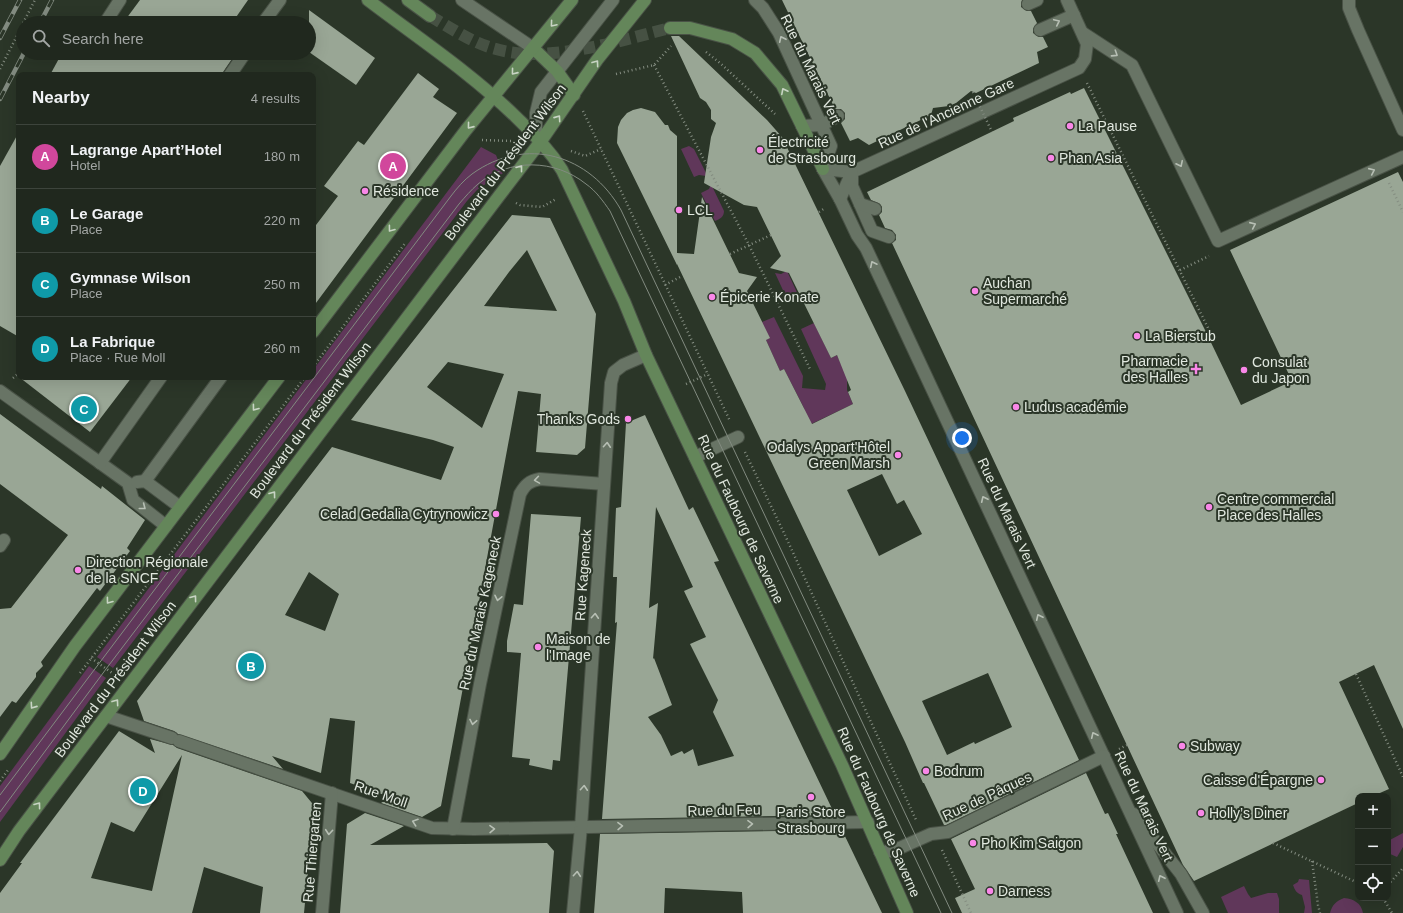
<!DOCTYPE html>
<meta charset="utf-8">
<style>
:root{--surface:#20281e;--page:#283027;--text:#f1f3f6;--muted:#a2a6a4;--line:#3d443c;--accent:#d93025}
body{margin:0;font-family:Arial,sans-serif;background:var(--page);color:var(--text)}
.controls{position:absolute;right:12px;bottom:12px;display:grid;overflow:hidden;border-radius:8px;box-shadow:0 4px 16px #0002}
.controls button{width:36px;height:36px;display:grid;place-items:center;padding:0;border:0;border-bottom:1px solid var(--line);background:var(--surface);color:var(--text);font:20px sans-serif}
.you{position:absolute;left:962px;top:438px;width:14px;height:14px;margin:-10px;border:3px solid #fff;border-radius:50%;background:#1a73e8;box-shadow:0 0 0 6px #1a73e833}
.badge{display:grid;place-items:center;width:26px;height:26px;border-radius:50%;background:var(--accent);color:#fff;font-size:13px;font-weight:700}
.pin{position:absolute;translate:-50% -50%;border:2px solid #fff;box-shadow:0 1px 4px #0006}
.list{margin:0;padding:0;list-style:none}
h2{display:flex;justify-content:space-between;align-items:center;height:52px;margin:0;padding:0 16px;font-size:17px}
h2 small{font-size:13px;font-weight:400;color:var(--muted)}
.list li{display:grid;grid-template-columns:26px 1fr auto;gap:12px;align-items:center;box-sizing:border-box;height:64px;padding:0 16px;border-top:1px solid var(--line)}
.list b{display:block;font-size:15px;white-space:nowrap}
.list p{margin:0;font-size:13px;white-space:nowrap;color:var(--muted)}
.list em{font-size:13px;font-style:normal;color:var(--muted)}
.icon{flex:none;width:22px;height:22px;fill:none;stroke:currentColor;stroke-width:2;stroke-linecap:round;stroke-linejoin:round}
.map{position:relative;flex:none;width:1403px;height:913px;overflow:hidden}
.search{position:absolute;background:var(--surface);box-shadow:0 4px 16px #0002;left:16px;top:16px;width:300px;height:44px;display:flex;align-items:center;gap:10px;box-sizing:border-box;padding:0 14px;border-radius:22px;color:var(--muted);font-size:15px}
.panel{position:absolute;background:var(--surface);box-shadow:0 4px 16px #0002;left:16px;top:72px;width:300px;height:308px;border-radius:8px}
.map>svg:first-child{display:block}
</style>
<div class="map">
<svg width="1403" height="913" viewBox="0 0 1403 913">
<rect width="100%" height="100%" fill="#2b3628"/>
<g fill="#60375a">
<polygon points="689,146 694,149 707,175 706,176 699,175 694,177 681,149"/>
<polygon points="481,147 496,155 503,173 492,183 490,181 477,190 467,201 113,668 97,657 308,377 313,377 313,370"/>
<path d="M711 184 724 211C724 217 720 219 715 221L701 193 709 189Z"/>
<polygon points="787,271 800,299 794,303 788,301 775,273 781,274"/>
<polygon points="774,317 803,376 802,388 825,390 826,384 801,329 814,323 831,358 837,355 847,377 847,390 853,404 807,426 804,408 784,369 780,371 766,340 762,322"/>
<polygon points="89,666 106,678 0,822 0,786"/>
<polygon points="1403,833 1403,847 1397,857 1388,853 1388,841"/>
<path d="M1299 879 1309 880 1312 913H1304L1305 907 1302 895C1296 893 1295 890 1293 885L1298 882Z"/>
<polygon points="1244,886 1248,894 1251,898 1268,893 1277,893 1279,899 1279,913 1228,913 1221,897"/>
<path d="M1344 898C1354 899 1361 903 1363 913H1330C1332 905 1336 901 1344 898Z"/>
</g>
<g fill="#99a695" fill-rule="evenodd">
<polygon points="140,0 248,0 232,23 123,23"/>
<polygon points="782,0 1022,0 1021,4 1021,7 1027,11 1031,11 1037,23 1033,29 1033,33 1039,37 1043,37 1048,47 1037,52 1039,63 976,93 971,91 956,103 949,106 933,108 931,115 869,145 858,138 850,141 841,123 845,119 845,113 841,109 835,109"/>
<polygon points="309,10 375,58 356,85 309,52"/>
<path d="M671 36H679L767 120 782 137 905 391 1079 760 946 825H944L924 783H923L905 742 677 264V265L617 143 618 127 621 120 627 113 633 110 641 108 655 112 665 125H668L670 130 677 136V253L694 254 702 197 739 273 757 277 747 291 770 338 766 340 780 371 784 369 812 424 853 404 848 392 851 390 837 355 831 358 789 273 770 268 781 256 757 207 744 205 704 183 711 137 716 123 711 119V110L706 102 700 98ZM882 474 897 504 904 500 922 534 879 556 847 490ZM988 673 1012 727 975 744 974 742 947 755 922 701Z"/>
<polygon points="62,53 236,53 221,75 50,75"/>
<polygon points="418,73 439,89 433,97 457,113 313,307 313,229 338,196 324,186 358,141 364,145"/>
<polygon points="1084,88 1204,328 1241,405 1292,381 1230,250 1398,172 1403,182 1403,729 1374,665 1339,682 1389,789 1373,796 1358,796 1358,803 1194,881 1183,865 892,243 896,240 896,235 892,230 885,228 879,215 882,212 882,207 880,204 871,200 867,192 1014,121 1013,118 1070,92 1071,94"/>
<polygon points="19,132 19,337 0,326 0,166"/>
<path d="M512 215 550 218 596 314 585 448 577 455 536 452 541 394 518 391 441 806 422 817 381 803 390 797 350 783 355 721 330 718 321 773 272 756 283 769 178 734 174 731 144 721 137 701 332 447 441 480 454 447 433 440 351 420ZM527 250 557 311 484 306 509 272ZM448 362 504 374 482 428 427 387ZM309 572 339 594 325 631 285 615Z"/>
<polygon points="19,377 132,377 90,432"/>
<polygon points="0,414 101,489 102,486 145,520 127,548 130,551 100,591 97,588 41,662 43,666 36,673 36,677 16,703 12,701 0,717 0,609 11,608 68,535 0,484"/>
<path d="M645 415 689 510 693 507 719 561 714 562 835 815 602 819 617 622 615 623 617 577H613L616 508 621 507 626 423ZM656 507 693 587 684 591 706 637 690 644 718 700 713 712 734 756 698 766 693 749 684 754 682 751 671 756 661 735 648 717 672 705 654 658 653 659 658 603 649 608Z"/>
<polygon points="531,514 581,517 560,761 553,760 552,770 529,765 530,759 512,757 521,653 507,652 507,641 514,604 523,605"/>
<path d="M119 731 155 753 150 739 173 745 177 748 302 791 316 808 310 850 304 913H260L263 887 204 867 192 913H0V893L22 863H20ZM182 755 152 891 91 878 111 822 134 832Z"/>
<polygon points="1086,773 1105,814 1108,813 1118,834 1116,834 1153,913 962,913 955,898 975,889 951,839"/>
<polygon points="365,813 404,826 370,845 547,843 554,851 549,913 340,913 347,824"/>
<polygon points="842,830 882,913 743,913 742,892 665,888 664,913 594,913 600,834"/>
</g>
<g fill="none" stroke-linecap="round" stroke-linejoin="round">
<path stroke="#465143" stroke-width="12" stroke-dasharray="12 6" stroke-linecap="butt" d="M430 16C451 28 472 43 496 49 548 64 618 41 670 28"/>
<defs>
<g id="lane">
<polyline points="755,0 763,8 779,33 831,146 823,169"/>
<polyline points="1028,4 1037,0"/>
<polyline points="105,23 120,0"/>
<polyline points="263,23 280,0"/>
<polyline points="1040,30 1074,15"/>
<polyline points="1083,33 1132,65 1218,241 1403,157"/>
<polyline points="230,75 245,53"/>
<polyline points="802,126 822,125 838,116"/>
<polyline points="541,141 536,132 536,113 541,92 613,0"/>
<polyline points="852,172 852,186 872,231 889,237"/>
<polyline points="860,204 875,209"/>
<polyline points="0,391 128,483 133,500 166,526"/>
<polyline points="695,457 738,437"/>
<polyline points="100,463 161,377"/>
<polyline points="145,481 221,377"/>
<polyline points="137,482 145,481 180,507"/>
<polyline points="0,546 4,540"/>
<polyline points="1134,814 1181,874 1203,913"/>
</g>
<g id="street">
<polyline points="462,0 533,48"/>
<polyline points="1349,0 1349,8 1358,30 1403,130"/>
<polyline points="823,169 840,199 857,235 866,248 890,299 1177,913"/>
<polyline points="823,169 852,172 1079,68 1085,59 1087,44 1067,0"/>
<polyline points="840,199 852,172"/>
<polyline points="106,716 172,738"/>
<polyline points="179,741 432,828 474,829 868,822"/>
<path d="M453 829 480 684 520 494C525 485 529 481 540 479L604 484"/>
<polyline points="880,852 893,851 931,834 948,832 1104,756"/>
<polyline points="322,913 332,793"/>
<polyline points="573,913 581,827 611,383 614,372 623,365 646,355"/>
</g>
<g id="secondary">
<path d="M368 0C418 38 471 73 516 117 533 134 549 149 562 170L624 301 646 355 842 765 907 913"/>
<polyline points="408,0 430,16"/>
<polyline points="670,28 690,28 732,39 755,53 782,85 823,169"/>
<polyline points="533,48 557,71 574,95"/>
<polyline points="313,332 466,130 572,0"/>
<polyline points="0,754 75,646 279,377"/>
<polyline points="0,860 19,831 499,196 541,141 597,60 645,0"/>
</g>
</defs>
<use href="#lane" stroke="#495246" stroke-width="14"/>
<use href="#street" stroke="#495246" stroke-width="14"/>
<use href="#secondary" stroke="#495246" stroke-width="14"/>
<g stroke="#848d81" stroke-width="2.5" stroke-dasharray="1 3" stroke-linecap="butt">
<polyline points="23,23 35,0"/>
<polyline points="706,52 720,63 775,114"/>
<polyline points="654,65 749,245 810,369"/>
<polyline points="0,69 23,24"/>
<polyline points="616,74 654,65 671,46"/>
<polyline points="1087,83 1212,336 1209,338"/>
<polyline points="583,111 730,421"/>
<polyline points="482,140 513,141"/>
<polyline points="571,151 585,156 601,149"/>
<polyline points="1389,183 1403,212"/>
<polyline points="516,203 520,205 542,207 556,199"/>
<polyline points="819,212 825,208"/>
<polyline points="730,254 771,235"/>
<polyline points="1180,270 1209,256"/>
<polyline points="665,285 682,276"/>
<polyline points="313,367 406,242"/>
<polyline points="13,378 19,373"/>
<polyline points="686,384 708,374"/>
<polyline points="745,452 784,533 917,822"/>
<polyline points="91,658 115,675"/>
<polyline points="80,673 305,377"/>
<polyline points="1356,674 1403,777"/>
<polyline points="1119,749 1127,745"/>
<polyline points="0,781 8,770"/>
<polyline points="1273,843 1358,883"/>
<polyline points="942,850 971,913"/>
<polyline points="1312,861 1318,905 1320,913"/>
<polyline points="1388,885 1403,868"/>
<polyline points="1383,898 1392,913"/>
</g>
<use href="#lane" stroke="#687465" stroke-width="12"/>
<use href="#street" stroke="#687465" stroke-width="12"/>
<use href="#secondary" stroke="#64865a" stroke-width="12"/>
<g stroke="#828b80" stroke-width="1">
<path d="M0 795 451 196C457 188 464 180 472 174 526 135 590 155 621 210L952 913"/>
<path d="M0 812 106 669 459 204C465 197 471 190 478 184 509 158 555 159 586 184 596 191 603 201 610 211L941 913"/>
</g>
<defs>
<g id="rail">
<polyline points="40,23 52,0"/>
<polyline points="0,38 20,0"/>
<polyline points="0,99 24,53"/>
</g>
</defs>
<use href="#rail" stroke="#828b80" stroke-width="4.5"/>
<use href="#rail" stroke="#2b3628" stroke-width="3" stroke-dasharray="9" stroke-linecap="butt"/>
<polyline stroke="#848d81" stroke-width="2.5" stroke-dasharray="1 3" stroke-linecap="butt" points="973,92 992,132"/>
</g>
<defs><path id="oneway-chevron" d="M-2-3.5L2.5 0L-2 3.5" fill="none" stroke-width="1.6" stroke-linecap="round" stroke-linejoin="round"/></defs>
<g stroke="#b7bfb4">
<use href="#oneway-chevron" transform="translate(1057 22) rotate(-25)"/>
<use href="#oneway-chevron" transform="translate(782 39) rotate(-115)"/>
<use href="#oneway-chevron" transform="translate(1115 54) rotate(33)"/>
<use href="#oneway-chevron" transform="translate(1180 164) rotate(64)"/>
<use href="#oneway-chevron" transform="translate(1372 171) rotate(-24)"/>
<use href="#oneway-chevron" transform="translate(1253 225) rotate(-24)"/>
<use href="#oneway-chevron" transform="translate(873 264) rotate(-116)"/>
<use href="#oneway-chevron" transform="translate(607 445) rotate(-86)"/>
<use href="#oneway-chevron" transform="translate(537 480) rotate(171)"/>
<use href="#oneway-chevron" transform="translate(984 499) rotate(-115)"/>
<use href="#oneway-chevron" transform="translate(143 507) rotate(38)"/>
<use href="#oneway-chevron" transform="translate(498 598) rotate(102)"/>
<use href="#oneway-chevron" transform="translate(595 616) rotate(-86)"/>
<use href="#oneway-chevron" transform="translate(1039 617) rotate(-115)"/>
<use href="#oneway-chevron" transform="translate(473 722) rotate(101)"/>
<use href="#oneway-chevron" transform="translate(1094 735) rotate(-115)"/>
<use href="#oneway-chevron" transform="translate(584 788) rotate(-86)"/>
<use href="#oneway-chevron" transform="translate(415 822) rotate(-161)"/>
<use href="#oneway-chevron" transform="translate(750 824) rotate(-1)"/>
<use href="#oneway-chevron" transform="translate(620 826) rotate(-1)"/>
<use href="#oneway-chevron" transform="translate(492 829) rotate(-1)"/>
<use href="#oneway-chevron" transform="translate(329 832) rotate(95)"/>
<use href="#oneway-chevron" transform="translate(577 874) rotate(-85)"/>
<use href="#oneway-chevron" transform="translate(1161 878) rotate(-115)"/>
</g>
<g stroke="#c8d4c4">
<use href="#oneway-chevron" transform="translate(553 24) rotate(130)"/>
<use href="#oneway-chevron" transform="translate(596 63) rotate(-54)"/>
<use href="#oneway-chevron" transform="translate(514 72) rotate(129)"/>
<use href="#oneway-chevron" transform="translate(784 91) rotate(-117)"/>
<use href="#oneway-chevron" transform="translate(558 118) rotate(-55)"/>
<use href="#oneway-chevron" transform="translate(470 126) rotate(129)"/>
<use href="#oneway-chevron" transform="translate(520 168) rotate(-52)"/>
<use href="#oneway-chevron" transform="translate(391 229) rotate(127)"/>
<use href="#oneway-chevron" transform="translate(255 408) rotate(127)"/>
<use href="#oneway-chevron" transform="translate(273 494) rotate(-53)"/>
<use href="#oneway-chevron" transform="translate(194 598) rotate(-53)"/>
<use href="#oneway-chevron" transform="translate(109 601) rotate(127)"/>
<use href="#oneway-chevron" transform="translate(116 702) rotate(-54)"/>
<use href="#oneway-chevron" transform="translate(33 706) rotate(125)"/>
<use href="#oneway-chevron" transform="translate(38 805) rotate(-53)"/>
</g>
<g fill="#f987e8" stroke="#2b3628" stroke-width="1.5">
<circle cx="1070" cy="126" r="4"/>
<circle cx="760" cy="150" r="4"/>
<circle cx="1051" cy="158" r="4"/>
<circle cx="365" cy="191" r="4"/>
<circle cx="679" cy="210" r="4"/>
<circle cx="975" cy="291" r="4"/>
<circle cx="712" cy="297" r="4"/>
<circle cx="1137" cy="336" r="4"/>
<path d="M1194 363h4v4h4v4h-4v4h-4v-4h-4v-4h4z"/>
<circle cx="1244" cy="370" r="4"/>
<circle cx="1016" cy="407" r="4"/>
<circle cx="628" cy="419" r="4"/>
<circle cx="898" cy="455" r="4"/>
<circle cx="1209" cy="507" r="4"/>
<circle cx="496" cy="514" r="4"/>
<circle cx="78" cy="570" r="4"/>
<circle cx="538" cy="647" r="4"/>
<circle cx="1182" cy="746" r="4"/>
<circle cx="926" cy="771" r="4"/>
<circle cx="1321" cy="780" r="4"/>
<circle cx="811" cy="797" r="4"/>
<circle cx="1201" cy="813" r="4"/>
<circle cx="973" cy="843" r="4"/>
<circle cx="990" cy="891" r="4"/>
</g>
<g text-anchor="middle" stroke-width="4" stroke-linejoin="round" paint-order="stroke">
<g font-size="14" fill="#e1e8df" stroke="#2b3628">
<text transform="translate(811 69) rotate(64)" y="5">Rue du Marais Vert</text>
<text transform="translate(946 113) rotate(-25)" y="5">Rue de l'Ancienne Gare</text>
<text transform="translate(505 162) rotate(-53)" y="5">Boulevard du Président Wilson</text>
<text transform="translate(310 420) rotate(-53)" y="5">Boulevard du Président Wilson</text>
<text transform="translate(1007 513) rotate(65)" y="5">Rue du Marais Vert</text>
<text transform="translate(741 519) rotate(65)" y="5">Rue du Faubourg de Saverne</text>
<text transform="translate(583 575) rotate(-86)" y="5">Rue Kageneck</text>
<text transform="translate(480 613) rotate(-78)" y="5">Rue du Marais Kageneck</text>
<text transform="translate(115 679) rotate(-53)" y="5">Boulevard du Président Wilson</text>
<text transform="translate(381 794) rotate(19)" y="5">Rue Moll</text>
<text transform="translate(987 796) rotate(-25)" y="5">Rue de Pâques</text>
<text transform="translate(1144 806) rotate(65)" y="5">Rue du Marais Vert</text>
<text transform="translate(724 810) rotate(-1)" y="5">Rue du Feu</text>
<text transform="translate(879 812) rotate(66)" y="5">Rue du Faubourg de Saverne</text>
<text transform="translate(312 852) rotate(-85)" y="5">Rue Thiergarten</text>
</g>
<g font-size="14" fill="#e1e8df" stroke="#2b3628" text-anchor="start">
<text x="1078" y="131">La Pause</text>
<text x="768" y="147">Électricité<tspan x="768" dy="16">de Strasbourg</tspan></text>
<text x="1059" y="163">Phan Asia</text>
<text x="373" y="196">Résidence</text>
<text x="687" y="215">LCL</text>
<text x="983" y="288">Auchan<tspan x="983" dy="16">Supermarché</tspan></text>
<text x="720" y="302">Épicerie Konate</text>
<text x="1145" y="341">La Bierstub</text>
<text x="1188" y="366" text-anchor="end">Pharmacie<tspan x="1188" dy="16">des Halles</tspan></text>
<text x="1252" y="367">Consulat<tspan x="1252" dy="16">du Japon</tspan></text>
<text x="1024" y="412">Ludus académie</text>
<text x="620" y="424" text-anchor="end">Thanks Gods</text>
<text x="890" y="452" text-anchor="end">Odalys Appart'Hôtel<tspan x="890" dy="16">Green Marsh</tspan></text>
<text x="1217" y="504">Centre commercial<tspan x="1217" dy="16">Place des Halles</tspan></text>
<text x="488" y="519" text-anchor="end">Celad Gedalia Cytrynowicz</text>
<text x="86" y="567">Direction Régionale<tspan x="86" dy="16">de la SNCF</tspan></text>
<text x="546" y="644">Maison de<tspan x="546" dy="16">l'Image</tspan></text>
<text x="1190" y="751">Subway</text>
<text x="934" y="776">Bodrum</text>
<text x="1313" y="785" text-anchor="end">Caisse d'Épargne</text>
<text x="811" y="817" text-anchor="middle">Paris Store<tspan x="811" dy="16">Strasbourg</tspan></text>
<text x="1209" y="818">Holly’s Diner</text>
<text x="981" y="848">Pho Kim Saigon</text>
<text x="998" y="896">Darness</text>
</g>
</g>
</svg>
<div class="controls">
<button>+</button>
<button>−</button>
<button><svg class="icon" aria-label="locate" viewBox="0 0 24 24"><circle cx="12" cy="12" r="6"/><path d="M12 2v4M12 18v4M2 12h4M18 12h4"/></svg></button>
</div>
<div class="you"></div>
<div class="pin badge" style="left:393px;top:166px;background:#d1479c">A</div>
<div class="pin badge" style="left:251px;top:666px;background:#0f9aa8">B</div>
<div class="pin badge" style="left:84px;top:409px;background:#0f9aa8">C</div>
<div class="pin badge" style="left:143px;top:791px;background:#0f9aa8">D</div>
<div class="search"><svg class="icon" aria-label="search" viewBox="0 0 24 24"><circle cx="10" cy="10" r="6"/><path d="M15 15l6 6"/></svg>Search here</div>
<section class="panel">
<h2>Nearby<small>4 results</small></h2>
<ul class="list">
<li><span class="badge" style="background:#d1479c">A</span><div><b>Lagrange Apart’Hotel</b><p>Hotel</p></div><em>180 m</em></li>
<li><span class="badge" style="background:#0f9aa8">B</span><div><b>Le Garage</b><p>Place</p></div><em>220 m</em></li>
<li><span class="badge" style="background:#0f9aa8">C</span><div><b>Gymnase Wilson</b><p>Place</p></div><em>250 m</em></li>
<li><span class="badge" style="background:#0f9aa8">D</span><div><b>La Fabrique</b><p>Place · Rue Moll</p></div><em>260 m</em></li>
</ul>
</section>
</div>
